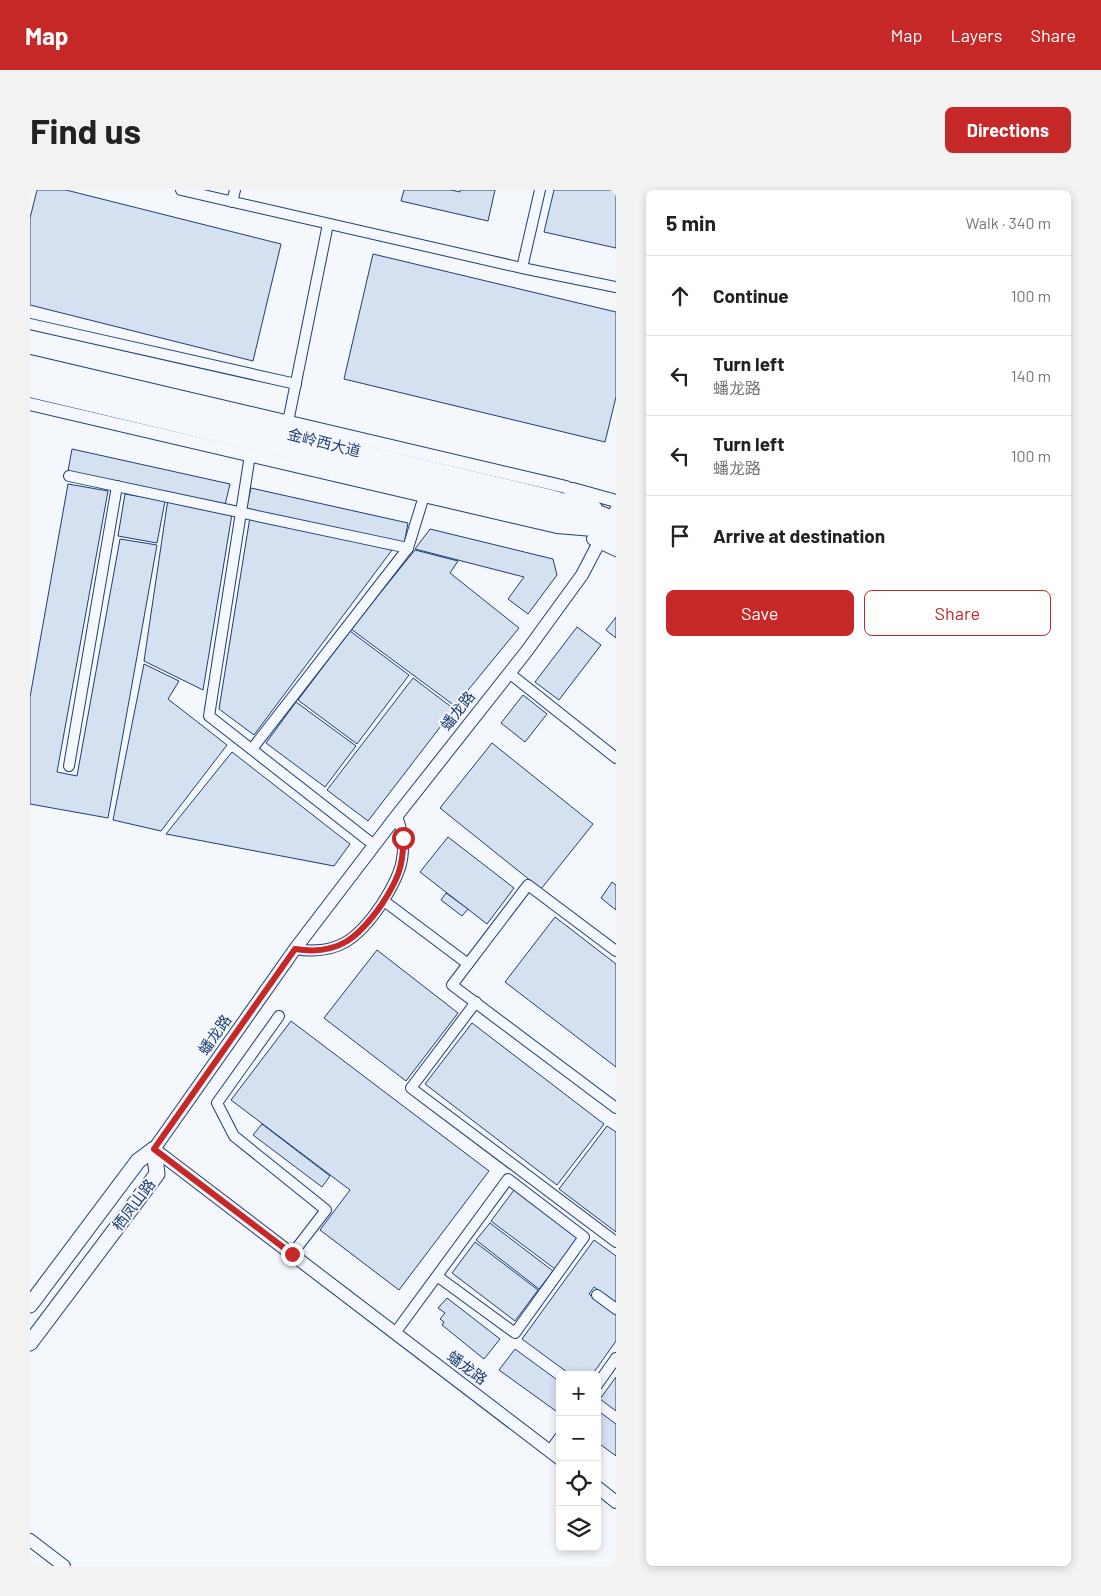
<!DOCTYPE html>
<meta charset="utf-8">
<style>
:root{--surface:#fff;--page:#f2f2f2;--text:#222;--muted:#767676;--line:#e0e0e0;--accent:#c62828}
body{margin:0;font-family:Barlow,"Noto Sans SC",sans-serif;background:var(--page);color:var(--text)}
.controls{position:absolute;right:15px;bottom:15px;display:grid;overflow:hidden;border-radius:8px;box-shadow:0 2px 8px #0003}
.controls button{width:45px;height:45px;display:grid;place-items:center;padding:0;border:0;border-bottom:1px solid var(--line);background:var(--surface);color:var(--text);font:25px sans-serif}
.stop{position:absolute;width:15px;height:15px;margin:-11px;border:4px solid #c62828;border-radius:50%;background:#fff}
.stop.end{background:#c62828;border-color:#fff;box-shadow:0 1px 5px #0008}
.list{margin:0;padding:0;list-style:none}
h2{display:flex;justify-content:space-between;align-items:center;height:65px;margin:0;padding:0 20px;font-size:21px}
h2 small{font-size:16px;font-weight:400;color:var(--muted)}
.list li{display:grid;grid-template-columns:32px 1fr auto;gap:15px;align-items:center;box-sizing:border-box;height:80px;padding:0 20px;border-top:1px solid var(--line)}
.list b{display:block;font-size:19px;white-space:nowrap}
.list p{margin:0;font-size:16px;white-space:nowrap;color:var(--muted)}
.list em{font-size:16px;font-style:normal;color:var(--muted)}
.actions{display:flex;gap:10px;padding:15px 20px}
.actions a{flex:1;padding:11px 0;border:1px solid var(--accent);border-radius:8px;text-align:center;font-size:18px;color:var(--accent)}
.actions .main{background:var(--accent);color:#fff}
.icon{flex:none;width:28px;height:28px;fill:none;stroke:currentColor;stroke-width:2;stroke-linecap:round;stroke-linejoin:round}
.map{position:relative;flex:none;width:586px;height:1376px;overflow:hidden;border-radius:8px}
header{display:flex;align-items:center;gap:30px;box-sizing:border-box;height:70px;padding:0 25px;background:var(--accent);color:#fff}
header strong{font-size:24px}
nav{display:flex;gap:28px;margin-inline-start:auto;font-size:18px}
.intro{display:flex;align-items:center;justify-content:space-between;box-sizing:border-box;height:120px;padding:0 30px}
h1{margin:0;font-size:35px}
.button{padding:12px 22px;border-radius:8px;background:var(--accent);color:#fff;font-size:18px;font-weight:700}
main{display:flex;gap:30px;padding:0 30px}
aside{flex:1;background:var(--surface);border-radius:8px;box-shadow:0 2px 8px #0003}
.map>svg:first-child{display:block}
</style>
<header>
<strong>Map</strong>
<nav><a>Map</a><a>Layers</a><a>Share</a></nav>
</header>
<div class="intro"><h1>Find us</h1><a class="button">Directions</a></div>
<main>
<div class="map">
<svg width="586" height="1376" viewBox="0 0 586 1376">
<rect width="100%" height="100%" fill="#f4f7fb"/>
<g fill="#d5e0f0" stroke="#1d3f73">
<polygon points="7,0 36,0 251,54 223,171 0,115 0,28"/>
<polygon points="374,0 421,0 430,2 430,0 465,0 458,31 371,11"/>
<polygon points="524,0 586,0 586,58 514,42"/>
<polygon points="343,64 586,122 586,207 575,252 314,189"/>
<polygon points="42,259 200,294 195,315 38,281"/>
<polygon points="38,294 78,301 27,582 47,586 90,349 127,355 78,628 0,614 0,507"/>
<polygon points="221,298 378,333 374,354 216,319"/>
<polygon points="95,304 135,311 127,353 88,346"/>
<polygon points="138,309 202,324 173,500 114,471"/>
<polygon points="220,327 362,360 224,545 189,519"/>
<polygon points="400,339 523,369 527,385 498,424 478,409 494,387 385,359"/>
<polygon points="385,360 428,371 420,383 489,438 425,516 321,439"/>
<polygon points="586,427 586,448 576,440"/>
<polygon points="547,437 571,455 529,510 505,492"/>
<polygon points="320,441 379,485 327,554 268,510"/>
<polygon points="114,474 149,491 138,509 197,555 131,641 83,630"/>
<polygon points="383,488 424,519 338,631 297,600"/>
<polygon points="493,505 517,524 495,552 471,533"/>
<polygon points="266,512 326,556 295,597 236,553"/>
<polygon points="462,553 563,634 511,699 410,618"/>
<polygon points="202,562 320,654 304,676 136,644"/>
<polygon points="418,647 484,698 457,734 390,682"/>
<polygon points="582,692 586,695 586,720 571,708"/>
<polygon points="416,703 438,719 432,726 411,710"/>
<polygon points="525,727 586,774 586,877 475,792"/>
<polygon points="347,760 428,823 376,891 294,828"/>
<polygon points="261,831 459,981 369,1100 290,1040 320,1000 201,910"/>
<polygon points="442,833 574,934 527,995 395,894"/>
<polygon points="232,934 300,986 292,997 223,945"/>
<polygon points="577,936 586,942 586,1042 529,999"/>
<polygon points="484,1000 548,1048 525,1079 461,1031"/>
<polygon points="460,1033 523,1081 509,1099 446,1050"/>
<polygon points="564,1050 586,1066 586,1113 564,1097 559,1104 586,1124 586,1151 562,1185 541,1185 492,1149"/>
<polygon points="445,1052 508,1100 485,1131 422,1083"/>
<polygon points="417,1108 470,1149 454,1169 412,1135 414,1132 410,1129 415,1123 408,1118"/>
<polygon points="485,1159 530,1192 530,1224 469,1180"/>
<polygon points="586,1187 586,1221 570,1209"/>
<polygon points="567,1220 586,1234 586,1266 567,1252"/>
</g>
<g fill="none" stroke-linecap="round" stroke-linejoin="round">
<defs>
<g id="minor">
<polyline points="151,0 492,78 586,97"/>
<polyline points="202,12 205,0"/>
<polyline points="492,78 510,0"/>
<polyline points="0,134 266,194"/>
<polyline points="258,232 298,34"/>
<polyline points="220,265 179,526 344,655"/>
<polyline points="39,286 378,358"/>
<polyline points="479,483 586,568"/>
<polyline points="222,559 378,358 394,306"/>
<polyline points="39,576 87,296"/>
<polyline points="354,711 438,774"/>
<path d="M265 759C307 766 328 749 351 715 371 684 380 663 367 626"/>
<polyline points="586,761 498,695 422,795 586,918"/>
<polyline points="446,812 381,898 586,1052"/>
<polyline points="249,826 187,913 204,946 296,1020 262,1064"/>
<polyline points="567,1105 586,1119"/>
<polyline points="365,1143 478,989 554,1047 485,1143 407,1086"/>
<polyline points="567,1195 586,1168"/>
<polyline points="520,1261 530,1247"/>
</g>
<g id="tertiary">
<polyline points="0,171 536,297 566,318"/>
<polyline points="0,214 527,337 563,340"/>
<polyline points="543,299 586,311"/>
<polyline points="563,349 586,360"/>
<polyline points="530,1269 124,959 265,759 365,628 496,462 552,385 586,320"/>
<polyline points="567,1297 586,1312"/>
<polyline points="0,1350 34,1376"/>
</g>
<polyline id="secondary" points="0,1115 108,971 124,959 127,984 0,1153"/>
<g id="primary">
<polyline points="0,184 521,308 561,320 586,331"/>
<polyline points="0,199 518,322 557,333 586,346"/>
</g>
</defs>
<use href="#minor" stroke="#1d3f73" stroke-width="12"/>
<use href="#tertiary" stroke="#1d3f73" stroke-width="14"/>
<use href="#secondary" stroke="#1d3f73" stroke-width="17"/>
<use href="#primary" stroke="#1d3f73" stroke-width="18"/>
<use href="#minor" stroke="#f4f7fb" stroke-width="10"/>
<use href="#tertiary" stroke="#f4f7fb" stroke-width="12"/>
<use href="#secondary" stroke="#f4f7fb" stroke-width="15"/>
<use href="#primary" stroke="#f4f7fb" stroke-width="16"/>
</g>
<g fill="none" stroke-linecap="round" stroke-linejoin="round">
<path stroke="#c62828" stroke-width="6" d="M262 1064 124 959 265 759C309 766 329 747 352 714 367 691 374 676 373 648"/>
</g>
<g text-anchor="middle" stroke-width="4" stroke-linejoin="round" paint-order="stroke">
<g font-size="15" fill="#1d3f73" stroke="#f4f7fb">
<text transform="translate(294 253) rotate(14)" y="5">金岭西大道</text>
<text transform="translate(428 521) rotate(-52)" y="5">蟠龙路</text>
<text transform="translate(185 845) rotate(-55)" y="5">蟠龙路</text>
<text transform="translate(104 1015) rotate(-53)" y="5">栖凤山路</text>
<text transform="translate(437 1178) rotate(37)" y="5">蟠龙路</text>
</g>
</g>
</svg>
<div class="controls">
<button>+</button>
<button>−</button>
<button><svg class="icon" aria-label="locate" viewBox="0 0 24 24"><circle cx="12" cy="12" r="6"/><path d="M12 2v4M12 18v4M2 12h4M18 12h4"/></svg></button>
<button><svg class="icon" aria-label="layers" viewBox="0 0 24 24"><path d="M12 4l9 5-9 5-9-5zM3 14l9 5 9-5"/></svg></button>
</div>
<div class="stop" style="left:373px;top:648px"></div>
<div class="stop end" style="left:262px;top:1064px"></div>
</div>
<aside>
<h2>5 min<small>Walk · 340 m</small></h2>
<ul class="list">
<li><svg class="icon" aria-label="ahead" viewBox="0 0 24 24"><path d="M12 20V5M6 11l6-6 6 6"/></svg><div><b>Continue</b></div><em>100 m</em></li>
<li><svg class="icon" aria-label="left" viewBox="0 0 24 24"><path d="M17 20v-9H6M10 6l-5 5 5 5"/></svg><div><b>Turn left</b><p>蟠龙路</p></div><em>140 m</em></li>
<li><svg class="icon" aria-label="left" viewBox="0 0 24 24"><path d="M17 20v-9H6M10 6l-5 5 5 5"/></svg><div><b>Turn left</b><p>蟠龙路</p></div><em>100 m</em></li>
<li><svg class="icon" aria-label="arrive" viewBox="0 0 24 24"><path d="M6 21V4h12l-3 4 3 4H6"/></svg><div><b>Arrive at destination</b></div></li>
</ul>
<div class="actions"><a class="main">Save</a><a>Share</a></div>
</aside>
</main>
